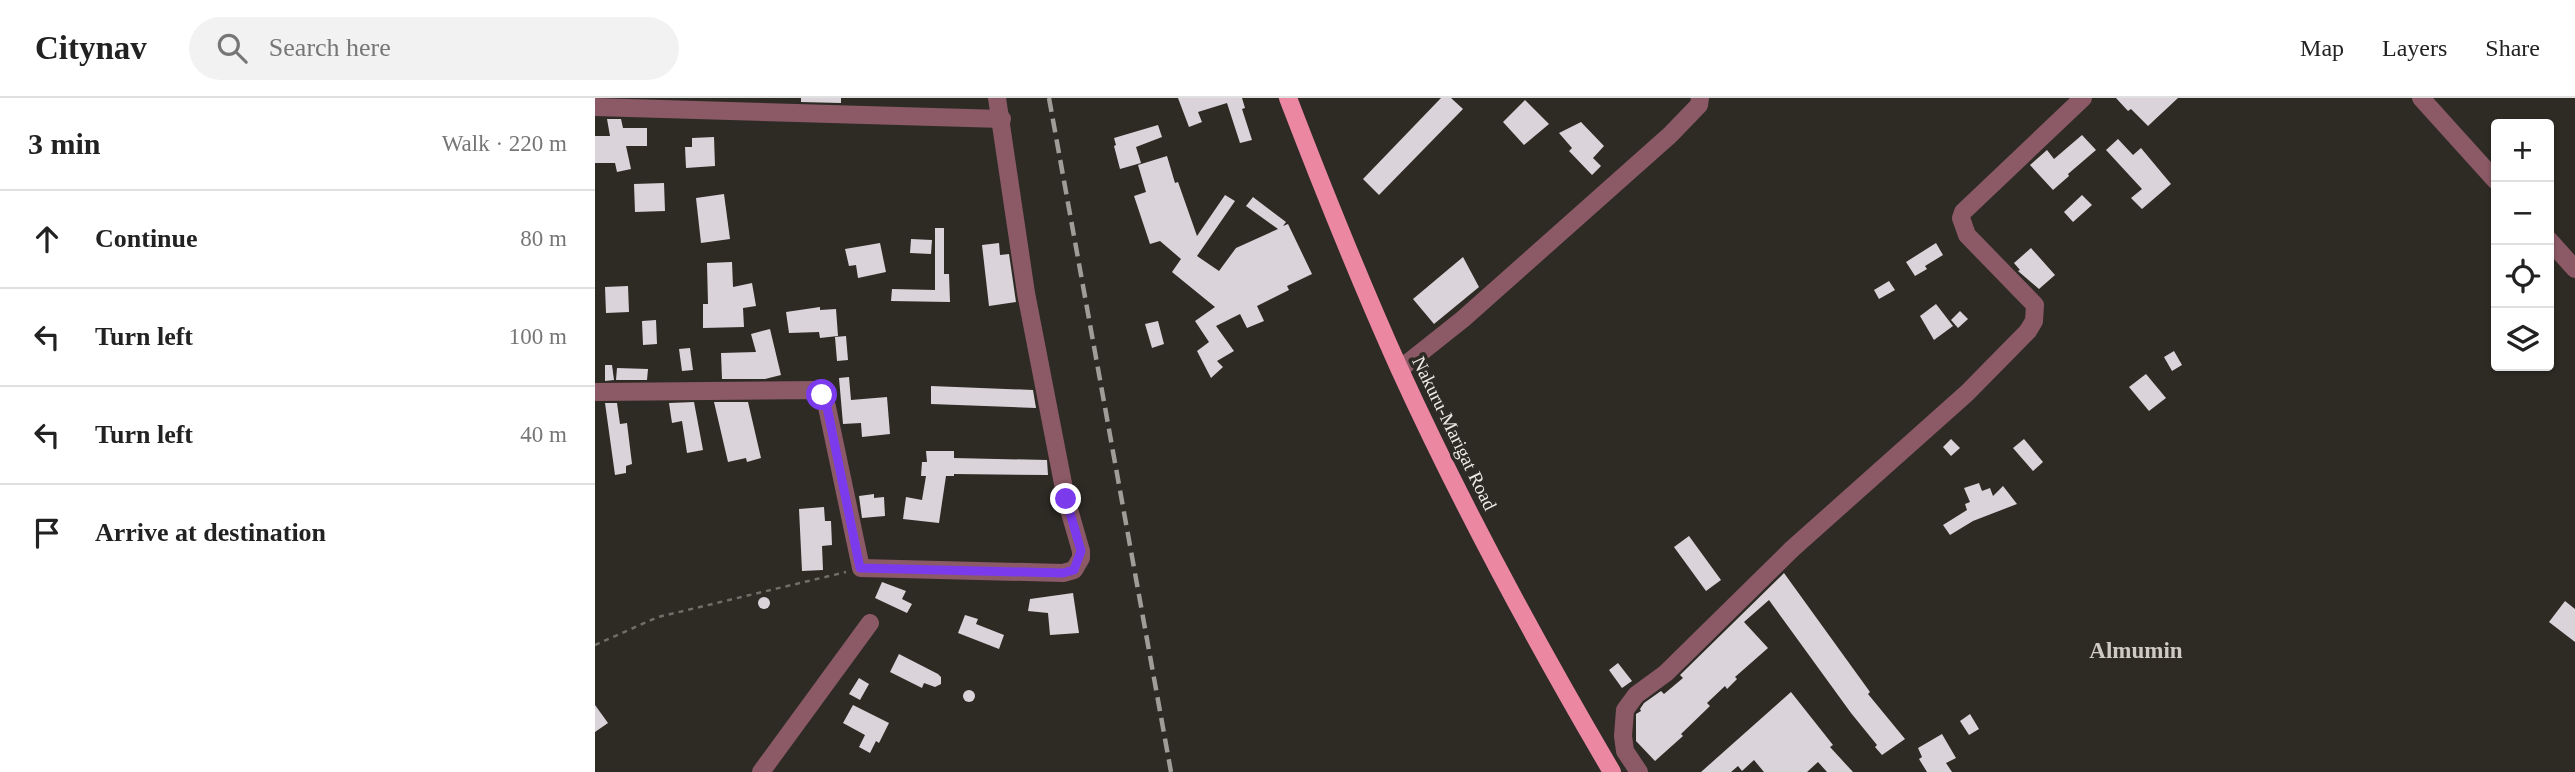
<!DOCTYPE html>
<meta charset="utf-8">
<style>
:root{--surface:#fff;--page:#f2f2f2;--text:#222;--muted:#767676;--line:#e0e0e0}
body{margin:0;font-family:"Times New Roman",serif;background:var(--page);color:var(--text)}
.controls{position:absolute;right:21px;top:21px;display:grid;overflow:hidden;border-radius:7px;box-shadow:0 2px 5px #0004}
.controls button{width:63px;height:63px;display:grid;place-items:center;padding:0;border:0;border-bottom:2px solid var(--line);background:var(--surface);color:var(--text);font:35px sans-serif}
.stop{position:absolute;width:21px;height:21px;margin:-16px;border:5px solid #7c3aed;border-radius:50%;background:#fff}
.stop.end{background:#7c3aed;border-color:#fff;box-shadow:0 2px 7px #0008}
.list{margin:0;padding:0;list-style:none}
h2{display:flex;justify-content:space-between;align-items:center;height:91px;margin:0;padding:0 28px;font-size:30px}
h2 small{font-size:23px;font-weight:400;color:var(--muted)}
.list li{display:grid;grid-template-columns:46px 1fr auto;gap:21px;align-items:center;box-sizing:border-box;height:98px;padding:0 28px;border-top:2px solid var(--line)}
.list b{display:block;font-size:26px;white-space:nowrap}
.list em{font-size:23px;font-style:normal;color:var(--muted)}
.icon{flex:none;width:38px;height:38px;fill:none;stroke:currentColor;stroke-width:2;stroke-linecap:round;stroke-linejoin:round}
.map{position:relative;flex:none;width:1980px;height:674px;overflow:hidden}
header{display:flex;align-items:center;gap:42px;box-sizing:border-box;height:98px;padding:0 35px;background:var(--surface);border-bottom:2px solid var(--line)}
header strong{font-size:33px}
nav{display:flex;gap:38px;margin-inline-start:auto;font-size:24px}
.search{width:490px;height:63px;background:var(--page);display:flex;align-items:center;gap:18px;box-sizing:border-box;padding:0 24px;border-radius:38px;color:var(--muted);font-size:26px}
main{display:flex}
aside{flex:1;background:var(--surface)}
.map>svg:first-child{display:block}
</style>
<header>
<strong>Citynav</strong>
<div class="search"><svg class="icon" aria-label="search" viewBox="0 0 24 24"><circle cx="10" cy="10" r="6"/><path d="M15 15l6 6"/></svg>Search here</div>
<nav><a>Map</a><a>Layers</a><a>Share</a></nav>
</header>
<main>
<aside>
<h2>3 min<small>Walk · 220 m</small></h2>
<ul class="list">
<li><svg class="icon" aria-label="ahead" viewBox="0 0 24 24"><path d="M12 20V5M6 11l6-6 6 6"/></svg><div><b>Continue</b></div><em>80 m</em></li>
<li><svg class="icon" aria-label="left" viewBox="0 0 24 24"><path d="M17 20v-9H6M10 6l-5 5 5 5"/></svg><div><b>Turn left</b></div><em>100 m</em></li>
<li><svg class="icon" aria-label="left" viewBox="0 0 24 24"><path d="M17 20v-9H6M10 6l-5 5 5 5"/></svg><div><b>Turn left</b></div><em>40 m</em></li>
<li><svg class="icon" aria-label="arrive" viewBox="0 0 24 24"><path d="M6 21V4h12l-3 4 3 4H6"/></svg><div><b>Arrive at destination</b></div></li>
</ul>
</aside>
<div class="map">
<svg width="1980" height="674" viewBox="0 0 1980 674">
<rect width="100%" height="100%" fill="#2e2b25"/>
<g fill="#dad3da">
<polygon points="206,0 246,0 246,5 206,4"/>
<polygon points="583,0 647,0 650,10 647,11 657,42 645,45 632,5 603,14 607,24 594,29"/>
<polygon points="846,0 856,0 868,11 784,97 768,81"/>
<polygon points="1521,0 1583,0 1553,28 1536,11 1533,13"/>
<polygon points="930,2 954,26 929,47 908,24"/>
<polygon points="12,21 26,21 28,30 52,30 52,48 31,48 36,71 22,74 20,65 0,65 0,38 15,38"/>
<polygon points="986,24 1009,48 998,60 1006,68 997,77 974,53 977,50 964,35"/>
<polygon points="563,27 567,39 541,49 546,65 525,71 519,48 521,47 519,40"/>
<polygon points="1487,37 1501,52 1473,76 1474,78 1458,92 1435,67 1452,52 1459,61"/>
<polygon points="119,39 120,68 91,70 90,49 97,49 97,40"/>
<polygon points="1523,41 1538,57 1546,50 1576,86 1547,111 1536,100 1547,91 1511,52"/>
<polygon points="572,58 580,85 583,84 602,138 630,97 640,103 602,158 624,173 641,150 683,131 651,108 658,99 691,124 688,128 693,126 717,176 692,188 694,192 662,208 669,223 652,230 645,216 621,228 639,253 622,263 628,269 616,280 602,253 614,244 600,223 620,209 577,174 586,161 565,143 555,146 539,98 551,94 543,67"/>
<polygon points="69,85 70,113 40,114 39,86"/>
<polygon points="129,96 135,141 106,145 101,100"/>
<polygon points="1487,97 1497,107 1478,124 1469,114"/>
<polygon points="340,130 349,130 349,176 354,176 355,204 296,203 297,191 340,192"/>
<polygon points="316,141 337,142 336,156 315,155"/>
<polygon points="285,145 291,174 263,180 261,167 254,168 250,151"/>
<polygon points="404,145 405,157 414,156 421,204 394,208 387,147"/>
<polygon points="1341,145 1348,157 1330,168 1332,171 1320,178 1311,164"/>
<polygon points="1436,150 1460,177 1444,191 1423,173 1425,172 1419,165"/>
<polygon points="868,159 884,189 839,226 818,201"/>
<polygon points="137,164 138,189 157,185 161,208 148,210 149,229 108,230 108,206 113,206 112,165"/>
<polygon points="1294,183 1300,192 1284,201 1279,192"/>
<polygon points="33,188 34,214 11,215 10,189"/>
<polygon points="1341,206 1358,228 1339,242 1325,218"/>
<polygon points="225,209 225,212 241,211 243,238 225,240 224,234 194,235 191,214"/>
<polygon points="1365,213 1373,221 1363,230 1356,222"/>
<polygon points="61,222 62,246 48,247 47,223"/>
<polygon points="563,223 569,246 557,250 550,226"/>
<polygon points="175,231 186,277 170,281 127,281 126,255 161,254 156,236"/>
<polygon points="251,238 253,262 242,263 240,239"/>
<polygon points="95,250 98,272 87,273 84,251"/>
<polygon points="1579,253 1587,267 1577,273 1569,259"/>
<polygon points="10,267 17,267 19,282 10,283"/>
<polygon points="22,270 53,271 52,282 21,282"/>
<polygon points="1551,276 1571,300 1554,313 1534,289"/>
<polygon points="254,279 256,302 292,299 295,336 267,339 266,325 248,326 244,280"/>
<polygon points="336,288 438,292 441,310 336,306"/>
<polygon points="99,304 108,352 92,355 87,323 77,325 74,305"/>
<polygon points="119,304 153,304 166,360 152,364 151,360 133,364"/>
<polygon points="10,305 22,305 25,326 32,325 37,366 31,368 31,375 20,377"/>
<polygon points="1356,341 1365,350 1356,358 1348,349"/>
<polygon points="1429,341 1448,364 1438,373 1418,350"/>
<polygon points="331,353 359,353 359,360 452,362 453,377 359,376 359,378 351,378 344,425 308,421 311,399 327,402 331,378 326,378 327,364 332,364"/>
<polygon points="1384,385 1387,393 1395,390 1398,398 1408,388 1422,406 1378,423 1355,437 1348,427 1372,412 1370,406 1375,404 1369,390"/>
<polygon points="279,396 279,400 289,399 290,418 267,420 264,398"/>
<polygon points="229,409 230,423 236,423 237,447 227,448 228,472 207,473 204,411"/>
<polygon points="1094,438 1126,482 1111,493 1079,449"/>
<polygon points="1189,475 1275,594 1273,596 1310,641 1287,657 1280,649 1282,647 1256,615 1174,502 1149,524 1173,550 1140,579 1142,581 1132,591 1130,588 1112,605 1115,608 1086,636 1088,638 1060,663 1041,643 1041,616 1046,613 1045,611 1049,605 1066,593 1069,596 1088,580 1085,577"/>
<polygon points="287,484 311,493 307,501 317,506 312,515 280,500"/>
<polygon points="478,495 484,535 455,537 453,515 433,513 435,501"/>
<circle cx="169" cy="505" r="6"/>
<polygon points="1970,503 1980,511 1980,544 1954,524"/>
<polygon points="370,517 383,521 381,526 409,537 404,551 363,535"/>
<polygon points="304,556 343,576 346,579 346,586 340,589 329,585 327,590 295,574"/>
<polygon points="1023,565 1037,583 1027,590 1014,572"/>
<polygon points="264,580 274,586 265,602 254,596"/>
<circle cx="374" cy="598" r="6"/>
<polygon points="1196,594 1238,647 1235,649 1258,674 1232,674 1223,664 1212,674 1169,674 1159,662 1147,673 1143,668 1136,674 1106,674"/>
<polygon points="0,607 13,625 0,634"/>
<polygon points="258,607 294,625 284,645 281,643 275,655 264,649 270,637 248,625"/>
<polygon points="1375,616 1384,631 1374,637 1365,623"/>
<polygon points="1347,636 1361,660 1351,665 1357,674 1332,674 1324,661 1327,659 1323,650"/>
</g>
<g fill="none" stroke-linecap="round" stroke-linejoin="round">
<polyline stroke="#716e68" stroke-width="2.5" stroke-dasharray="5 5" stroke-linecap="butt" points="0,547 63,519 251,474"/>
<g stroke="#8c5a67" stroke-width="18">
<polyline points="1826,0 1901,83"/>
<polyline points="0,9 407,21"/>
<polyline points="1954,142 1980,171"/>
<polyline points="805,271 868,221 1075,37 1104,7 1105,0"/>
<polyline points="0,294 221,292 227,297 232,309 266,470 468,475 479,472 486,460 486,453 471,401 431,195 402,0"/>
<polyline points="166,674 275,525"/>
<polyline points="1044,674 1030,653 1028,638 1030,612 1041,597 1071,575 1197,451 1372,295 1433,233 1439,223 1440,207 1372,137 1366,120 1368,114 1488,0"/>
</g>
<path stroke="#ec87a2" stroke-width="18" d="M693 0C728 91 764 181 804 270 867 408 940 543 1017 674"/>
<polyline stroke="#a09d98" stroke-width="4.5" stroke-dasharray="14 7" stroke-linecap="butt" points="454,0 576,674"/>
</g>
<g fill="none" stroke-linecap="round" stroke-linejoin="round">
<polyline stroke="#7c3aed" stroke-width="9" points="227,297 232,309 265,470 468,475 479,472 486,453 471,401"/>
</g>
<g text-anchor="middle" stroke-width="7" stroke-linejoin="round" paint-order="stroke">
<g font-size="19" fill="#eeebe7" stroke="#2e2b25">
<text transform="translate(860 335) rotate(64)" y="7">Nakuru-Marigat Road</text>
</g>
<g font-size="23" font-weight="bold" fill="#cfcac2" stroke="#2e2b25">
<text x="1541" y="560">Almumin</text>
</g>
</g>
</svg>
<div class="controls">
<button>+</button>
<button>−</button>
<button><svg class="icon" aria-label="locate" viewBox="0 0 24 24"><circle cx="12" cy="12" r="6"/><path d="M12 2v4M12 18v4M2 12h4M18 12h4"/></svg></button>
<button><svg class="icon" aria-label="layers" viewBox="0 0 24 24"><path d="M12 4l9 5-9 5-9-5zM3 14l9 5 9-5"/></svg></button>
</div>
<div class="stop" style="left:227px;top:297px"></div>
<div class="stop end" style="left:471px;top:401px"></div>
</div>
</main>
